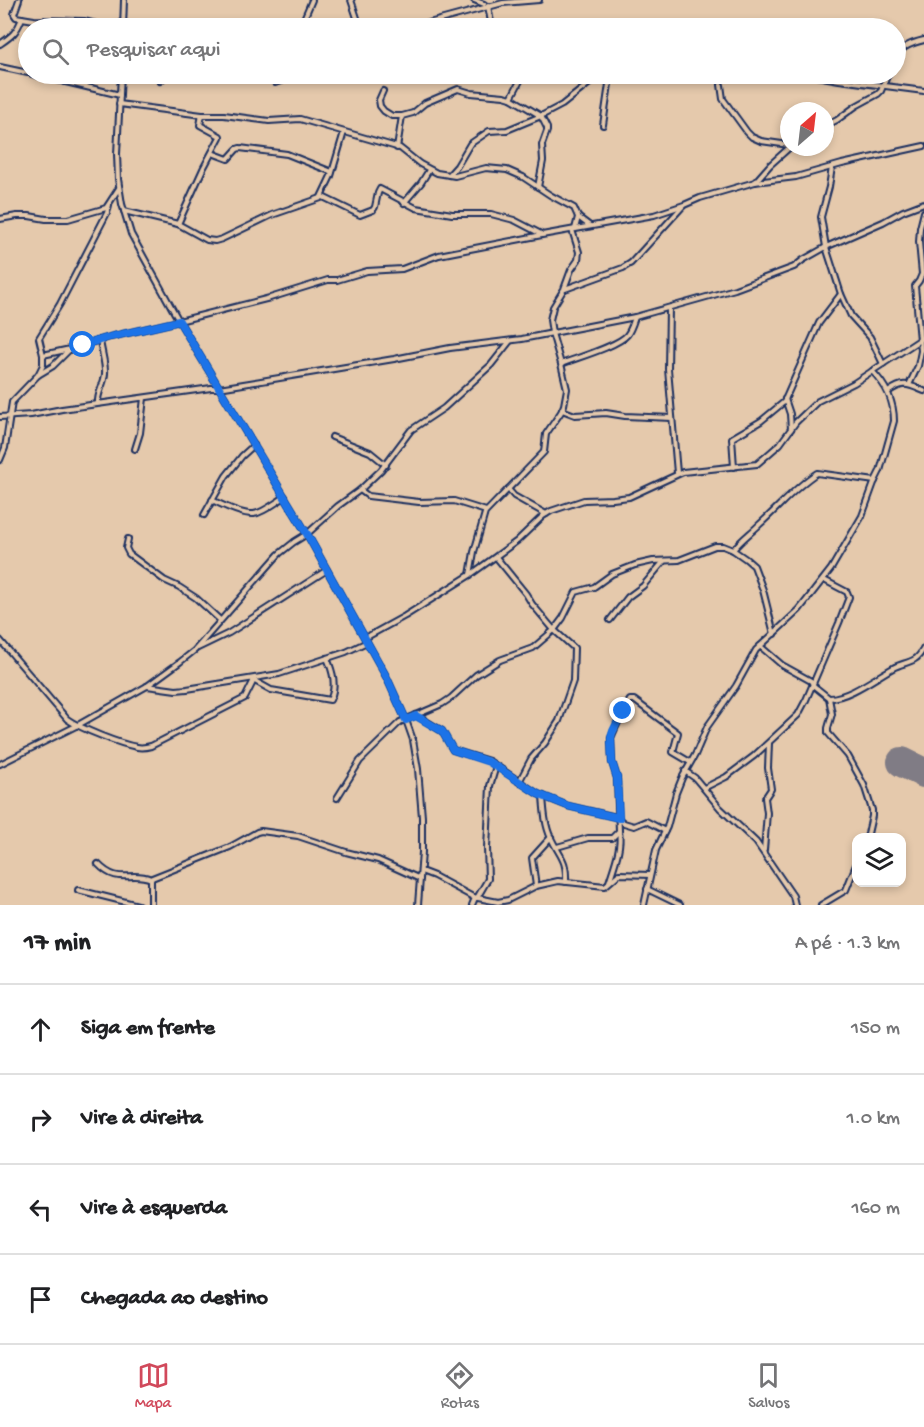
<!DOCTYPE html>
<html lang="pt">
<meta charset="utf-8">
<style>
:root{--surface:#fff;--page:#f6f6f6;--text:#202124;--muted:#757577;--line:#e0e0e0;--accent:#d1495b}
body{margin:0;font-family:"Gochi Hand",sans-serif;background:var(--page);color:var(--text)}
.controls{position:absolute;right:18px;bottom:18px;display:grid;overflow:hidden;border-radius:12px;box-shadow:0 3px 9px #0003}
.controls button{width:54px;height:54px;display:grid;place-items:center;padding:0;border:0;border-bottom:2px solid var(--line);background:var(--surface);color:var(--text);font:30px sans-serif}
.compass{position:absolute;left:780px;top:102px;width:54px;height:54px;border-radius:50%;background:var(--surface);box-shadow:0 3px 9px #0003;rotate:28deg}
.stop{position:absolute;width:18px;height:18px;margin:-14px;border:4px solid #1a73e8;border-radius:50%;background:#fff}
.stop.end{background:#1a73e8;border-color:#fff;box-shadow:0 2px 6px #0008}
.list{margin:0;padding:0;list-style:none}
h2{display:flex;justify-content:space-between;align-items:center;height:78px;margin:0;padding:0 24px;font-size:26px}
h2 small{font-size:20px;font-weight:400;color:var(--muted)}
.list li{display:grid;grid-template-columns:39px 1fr auto;gap:18px;align-items:center;box-sizing:border-box;height:90px;padding:0 24px;border-top:2px solid var(--line)}
.list b{display:block;font-size:22px;white-space:nowrap}
.list em{font-size:20px;font-style:normal;color:var(--muted)}
.icon{flex:none;width:33px;height:33px;fill:none;stroke:currentColor;stroke-width:2;stroke-linecap:round;stroke-linejoin:round}
.map{position:relative;flex:none;width:924px;height:905px;overflow:hidden}
.search{position:absolute;background:var(--surface);box-shadow:0 3px 9px #0003;left:18px;right:18px;top:18px;height:66px;display:flex;align-items:center;gap:15px;box-sizing:border-box;padding:0 21px;border-radius:33px;color:var(--muted);font-size:22px}
.sheet{height:438px;background:var(--surface)}
nav{display:flex;justify-content:space-around;align-items:center;box-sizing:border-box;height:84px;border-top:2px solid var(--line);background:var(--surface);font-size:16px;color:var(--muted)}
nav a{display:grid;justify-items:center;gap:3px}
nav .on{color:var(--accent)}
.map>svg:first-child{display:block}
</style>
<div class="map">
<svg width="924" height="905" viewBox="0 0 924 905">
<rect width="100%" height="100%" fill="#e5c9ac"/>
<filter id="ink" filterUnits="userSpaceOnUse"><feTurbulence type="fractalNoise" baseFrequency=".0167" numOctaves="2"/><feDisplacementMap in="SourceGraphic" scale="12" xChannelSelector="R" yChannelSelector="G"/><feConvolveMatrix kernelMatrix="1 2 1 2 8 2 1 2 1" color-interpolation-filters="sRGB"/></filter>
<g filter="url(#ink)">
<g fill="none" stroke-linecap="round" stroke-linejoin="round">
<polyline stroke="#807c85" stroke-width="30" points="902,762 924,773"/>
<defs>
<g id="minor">
<polyline points="19,0 14,14 16,17 34,20 84,21 112,28"/>
<polyline points="351,0 357,18 357,28"/>
<polyline points="474,0 484,4"/>
<polyline points="488,6 492,28"/>
<polyline points="123,28 124,0"/>
<polyline points="300,28 312,0"/>
<polyline points="410,28 503,3 539,0"/>
<path d="M0 44C12 36 17 32 22 18"/>
<path d="M896 56C903 46 912 43 924 40"/>
<polyline points="0,67 28,73"/>
<polyline points="32,74 120,95"/>
<polyline points="121,74 117,154 118,179 122,204 131,234 179,321 307,534 387,678 406,720 413,740 418,769 422,817 422,852 418,905"/>
<polyline points="602,74 609,84 603,125"/>
<polyline points="805,74 839,80 924,91"/>
<polyline points="160,81 168,74"/>
<polyline points="275,83 300,74"/>
<polyline points="721,85 723,99 747,132 752,137 761,141 789,145"/>
<polyline points="383,91 379,100 380,106 384,111 392,116 402,116 413,113 425,103 458,89 471,93 504,96 511,98 541,116 547,128 547,131 542,145 543,161 538,187"/>
<polyline points="511,98 521,79 517,74"/>
<polyline points="119,104 202,115 224,115 269,121 300,119 400,148 420,164 437,173 455,176 486,168 507,170 523,177 550,195 574,208 578,217 590,226"/>
<polyline points="825,126 837,120 856,106 878,94 881,91 888,74"/>
<polyline points="790,147 770,165 755,182 796,177 842,164 924,146"/>
<polyline points="397,148 402,116"/>
<polyline points="212,153 228,159 237,149 240,148 287,154 332,172"/>
<polyline points="832,167 829,187 821,217 826,247 841,294 851,316 870,337 883,364"/>
<polyline points="449,175 457,166 470,144 489,131 507,130 541,116 562,105 601,74"/>
<polyline points="321,197 331,176 344,132"/>
<polyline points="404,203 421,183 429,170"/>
<polyline points="124,211 178,224 207,240 215,241 222,239 272,215 321,198 323,197 360,215 373,210 375,207 378,193 380,189 416,208 452,214 491,214 514,220 541,234"/>
<polyline points="0,219 17,216 29,216 46,219 68,219 106,208 119,188"/>
<polyline points="178,224 203,169 220,137 220,136 200,125 202,115"/>
<polyline points="575,229 578,217"/>
<polyline points="565,289 623,268 631,263 683,206"/>
<polyline points="669,308 668,369 677,473"/>
<polyline points="43,355 70,349 110,337 179,321 270,298 328,280 337,280 367,271 402,269 439,255 542,235 654,215 684,205 700,198 755,182"/>
<path d="M561 364C576 358 618 346 627 335 631 330 633 323 635 317"/>
<polyline points="38,375 53,366 69,350"/>
<polyline points="909,385 918,366 921,351 915,286 919,281 922,274 919,242 920,228 924,212"/>
<path d="M888 392C904 381 907 384 924 391"/>
<polyline points="785,399 790,414 791,429"/>
<path d="M98 403C97 393 104 385 105 374 106 365 101 350 100 340"/>
<polyline points="562,410 575,415 606,413 625,416 672,418"/>
<polyline points="0,417 31,415 62,409 211,388 219,388 394,359 450,348 522,339 635,317 735,289 794,267 803,260 826,247 883,222 903,211 924,203"/>
<polyline points="332,437 370,452 386,465"/>
<polyline points="135,449 140,433 144,398"/>
<polyline points="0,460 5,448 12,402 38,375 43,365 43,355 39,338 60,304 107,213 109,205"/>
<polyline points="734,467 732,438 761,421 784,402 819,323 841,294"/>
<polyline points="508,489 514,496 546,514"/>
<polyline points="360,490 368,496 419,502 454,501 486,511"/>
<path d="M212 500C222 505 244 515 254 514 265 512 276 502 285 497"/>
<polyline points="204,515 226,476 242,456 254,445"/>
<polyline points="128,539 126,548 129,554 164,580 179,587 196,598 220,620"/>
<path d="M733 550C741 540 751 533 760 524 779 507 795 487 817 473L875 481"/>
<polyline points="496,557 526,594 532,604 554,630 574,648 573,681 559,721 545,743 531,759 519,782"/>
<polyline points="470,575 474,552 485,513 544,452 546,434 561,412 564,405 567,389 561,364 552,333 550,320 553,307 564,289 571,270 578,260 579,252 572,230"/>
<polyline points="610,620 628,597 643,586 664,561"/>
<polyline points="365,638 405,616 470,575 517,541 543,516 551,511 584,500 613,499 629,497 683,472 757,464 780,444 796,422 818,401 854,383 924,337"/>
<path d="M0 640 67 719C81 729 120 744 137 747 142 748 147 747 151 746L245 698 254 680"/>
<polyline points="760,646 782,665 811,681 814,686 829,698 832,714 828,728 828,733 848,756 864,785 872,810 872,816 867,838"/>
<polyline points="198,648 229,633 327,570"/>
<path d="M253 680 271 690 330 700C337 686 333 672 327 658"/>
<polyline points="147,686 176,690 187,689 279,674 346,652 367,642"/>
<path d="M829 698C849 698 876 677 893 668 900 664 909 663 915 659 919 657 922 651 924 648"/>
<polyline points="416,715 442,731 453,750 489,761 538,794 568,806 616,817 624,823 634,826 646,821 665,831"/>
<polyline points="0,764 78,725 147,686 180,662 195,650 279,554 294,542 307,534 338,506 360,490 381,470 411,430 444,408 491,365 510,341"/>
<polyline points="685,771 695,778 720,808 756,842 793,896 795,905"/>
<polyline points="704,788 726,777 754,756 798,715 806,700 839,623 849,597 847,592 824,580"/>
<path d="M543 796C544 810 545 826 551 838 560 857 567 859 566 882"/>
<polyline points="337,798 360,761 400,722 442,704 451,698 476,675 500,660 533,648 554,630 563,618 576,592 594,587 612,574 635,565 653,561 679,560 715,546 723,546 733,550 746,559 754,566 763,590 774,634"/>
<polyline points="557,847 588,838 612,838 619,831 617,778 612,762 611,738 623,711 630,700 634,700 678,733 673,752 690,762"/>
<polyline points="764,850 767,813 765,798 771,789 768,768 769,743"/>
<path d="M98 864C119 886 131 870 151 879"/>
<polyline points="421,871 434,876 473,897 498,902 508,900 536,886 558,881 605,886 619,874 650,875"/>
<path d="M609 882C614 866 622 847 619 831"/>
<polyline points="536,886 532,858 551,837"/>
<polyline points="647,889 680,905"/>
<polyline points="78,890 138,905"/>
<polyline points="477,898 488,879 487,848 490,786 496,766"/>
<polyline points="151,905 151,880 152,878 230,847 257,832 261,831 298,836 346,852 378,860 420,879"/>
<polyline points="472,905 475,898"/>
<path d="M644 905 656 850 667 827 676 793 682 778 695 755 707 727 736 686 756 650 799 610 831 569 862 516 874 483 880 471 894 421C894 400 886 385 872 371"/>
<polyline points="821,905 846,890 856,865"/>
</g>
</defs>
<use href="#minor" stroke="#1b2f5e" stroke-width="8"/>
<use href="#minor" stroke="#e5c9ac" stroke-width="4"/>
</g>
</g>
<g fill="none" stroke-linecap="round" stroke-linejoin="round" filter="url(#ink)">
<polyline stroke="#1a73e8" stroke-width="8" points="83,345 110,337 179,321 307,534 387,678 406,720 416,716 442,731 453,750 489,762 538,794 568,806 619,818 617,778 612,762 611,738 612,733 623,711"/>
</g>
</svg>
<div class="controls">
<button><svg class="icon" aria-label="layers" viewBox="0 0 24 24"><path d="M12 4l9 5-9 5-9-5zM3 14l9 5 9-5"/></svg></button>
</div>
<svg class="compass" viewBox="-18 -18 36 36"><path d="M0-13l5 13h-10z" fill="#e53935"/><path d="M0 13l5-13h-10z" fill="#757577"/></svg>
<div class="stop" style="left:83px;top:345px"></div>
<div class="stop end" style="left:623px;top:711px"></div>
<div class="search"><svg class="icon" aria-label="search" viewBox="0 0 24 24"><circle cx="10" cy="10" r="6"/><path d="M15 15l6 6"/></svg>Pesquisar aqui</div>
</div>
<section class="sheet">
<h2>17 min<small>A pé · 1.3 km</small></h2>
<ul class="list">
<li><svg class="icon" aria-label="ahead" viewBox="0 0 24 24"><path d="M12 20V5M6 11l6-6 6 6"/></svg><div><b>Siga em frente</b></div><em>150 m</em></li>
<li><svg class="icon" aria-label="right" viewBox="0 0 24 24"><path d="M7 20v-9h11M14 6l5 5-5 5"/></svg><div><b>Vire à direita</b></div><em>1.0 km</em></li>
<li><svg class="icon" aria-label="left" viewBox="0 0 24 24"><path d="M17 20v-9H6M10 6l-5 5 5 5"/></svg><div><b>Vire à esquerda</b></div><em>160 m</em></li>
<li><svg class="icon" aria-label="arrive" viewBox="0 0 24 24"><path d="M6 21V4h12l-3 4 3 4H6"/></svg><div><b>Chegada ao destino</b></div></li>
</ul>
</section>
<nav>
<a class="on"><svg class="icon" aria-label="map" viewBox="0 0 24 24"><path d="M3 6l6-2 6 2 6-2v14l-6 2-6-2-6 2zM9 4v14M15 6v14"/></svg>Mapa</a>
<a><svg class="icon" aria-label="directions" viewBox="0 0 24 24"><path d="M12 3l9 9-9 9-9-9zM9 14v-3h6M13 9l2 2-2 2"/></svg>Rotas</a>
<a><svg class="icon" aria-label="saved" viewBox="0 0 24 24"><path d="M7 4h10v16l-5-4-5 4z"/></svg>Salvos</a>
</nav>
